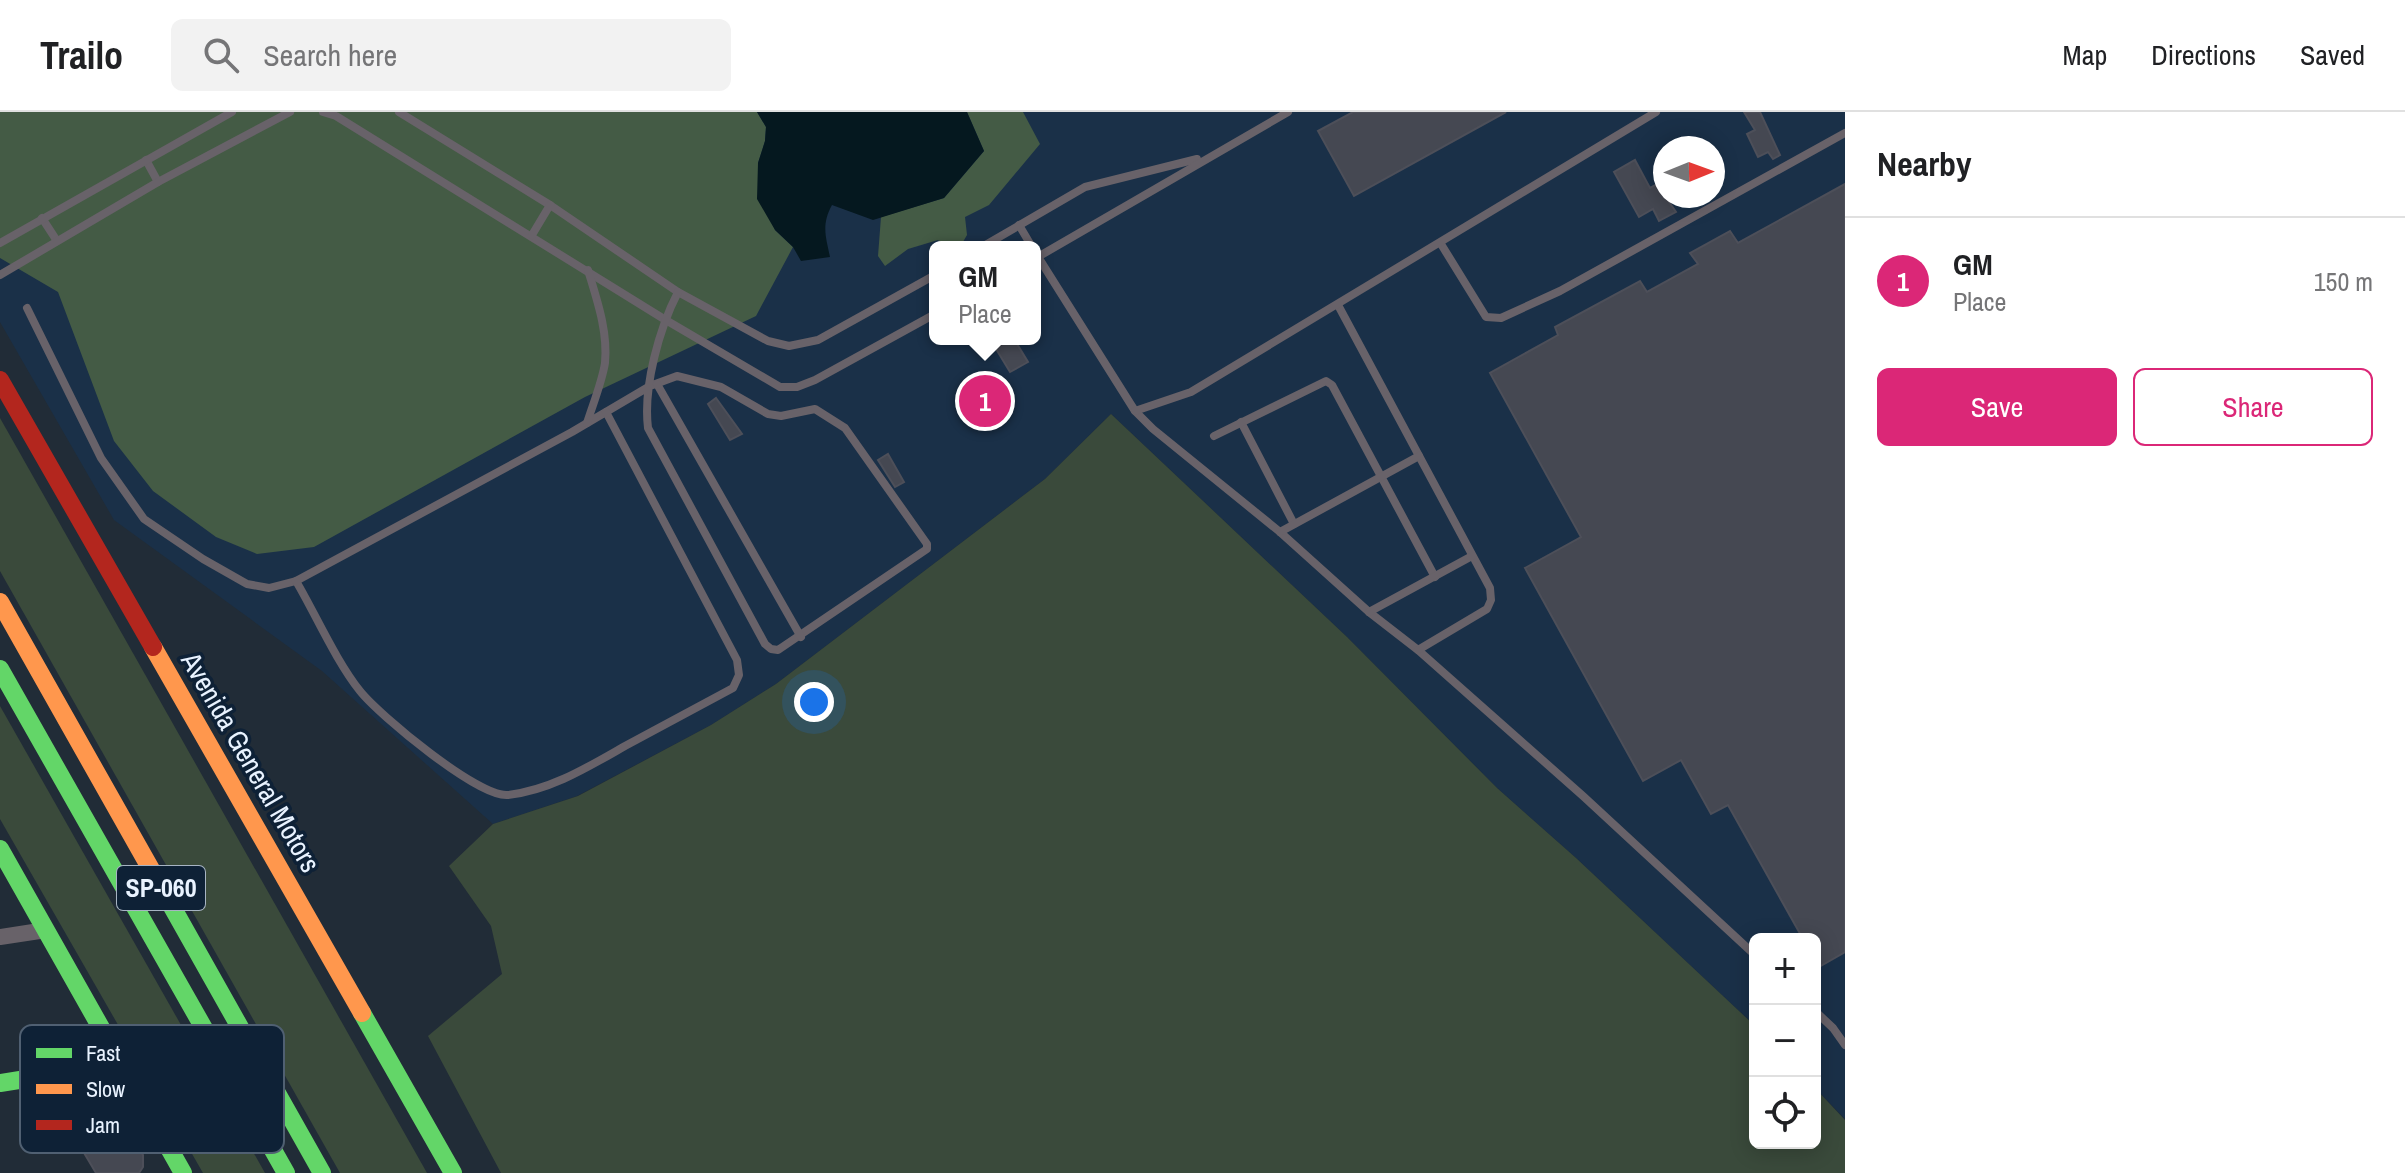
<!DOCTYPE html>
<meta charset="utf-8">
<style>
:root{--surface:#fff;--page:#f2f2f2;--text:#202124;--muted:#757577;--line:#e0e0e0;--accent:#db2777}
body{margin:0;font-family:"Archivo Narrow",sans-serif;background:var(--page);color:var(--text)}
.controls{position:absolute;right:24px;bottom:24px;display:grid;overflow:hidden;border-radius:12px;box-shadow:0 4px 20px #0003}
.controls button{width:72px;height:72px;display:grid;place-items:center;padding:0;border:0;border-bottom:2px solid var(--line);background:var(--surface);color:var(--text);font:40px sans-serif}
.compass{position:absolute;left:1653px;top:24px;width:72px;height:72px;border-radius:50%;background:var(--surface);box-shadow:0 4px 20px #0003;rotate:89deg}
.you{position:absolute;left:814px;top:590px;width:28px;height:28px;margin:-20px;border:6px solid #fff;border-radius:50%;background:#1a73e8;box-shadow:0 0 0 12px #1a73e833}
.badge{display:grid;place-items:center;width:52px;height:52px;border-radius:50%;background:var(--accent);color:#fff;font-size:26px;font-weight:700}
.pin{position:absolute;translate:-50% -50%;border:4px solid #fff;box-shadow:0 2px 8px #0006}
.popup{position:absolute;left:929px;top:129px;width:112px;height:104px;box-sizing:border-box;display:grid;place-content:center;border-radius:12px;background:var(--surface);filter:drop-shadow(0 2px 6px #0005);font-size:26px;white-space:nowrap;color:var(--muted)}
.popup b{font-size:30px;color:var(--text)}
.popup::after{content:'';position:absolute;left:50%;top:100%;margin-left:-16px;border:16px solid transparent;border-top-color:var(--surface)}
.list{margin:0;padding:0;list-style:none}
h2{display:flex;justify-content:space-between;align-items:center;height:104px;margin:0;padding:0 32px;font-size:34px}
h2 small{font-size:26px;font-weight:400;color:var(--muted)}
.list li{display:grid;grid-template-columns:52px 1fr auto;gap:24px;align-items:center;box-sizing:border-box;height:128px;padding:0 32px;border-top:2px solid var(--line)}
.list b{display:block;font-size:30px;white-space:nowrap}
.list p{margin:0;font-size:26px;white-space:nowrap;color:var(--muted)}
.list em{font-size:26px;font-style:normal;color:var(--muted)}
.actions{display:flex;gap:16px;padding:24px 32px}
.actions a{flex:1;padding:18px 0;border:2px solid var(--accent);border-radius:12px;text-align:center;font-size:28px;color:var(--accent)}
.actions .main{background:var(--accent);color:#fff}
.icon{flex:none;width:44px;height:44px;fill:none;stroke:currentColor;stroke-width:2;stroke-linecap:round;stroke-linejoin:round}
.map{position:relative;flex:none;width:1845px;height:1061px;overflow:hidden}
header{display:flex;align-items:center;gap:48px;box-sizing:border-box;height:112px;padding:0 40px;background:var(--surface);border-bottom:2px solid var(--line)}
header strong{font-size:38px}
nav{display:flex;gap:44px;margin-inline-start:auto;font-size:28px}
.search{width:560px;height:72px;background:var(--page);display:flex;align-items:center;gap:20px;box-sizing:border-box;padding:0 28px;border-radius:12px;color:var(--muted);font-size:30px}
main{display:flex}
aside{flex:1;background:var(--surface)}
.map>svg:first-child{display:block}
</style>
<header>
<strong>Trailo</strong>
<div class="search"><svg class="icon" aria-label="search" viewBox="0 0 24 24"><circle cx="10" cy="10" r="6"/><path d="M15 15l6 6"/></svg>Search here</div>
<nav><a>Map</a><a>Directions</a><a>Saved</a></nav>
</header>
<main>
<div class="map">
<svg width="1845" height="1061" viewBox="0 0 1845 1061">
<rect width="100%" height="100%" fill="#212c37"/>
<path fill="#1a3048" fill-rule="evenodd" d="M0 0H1845V1007L1815 976V827H1755V914L1576 746 1497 676 1347 525 1111 302 1045 367 776 572 711 613 577 684 493 712 322 559 114 408 0 210ZM1665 36H1713V84H1665ZM935 135H1035V227H935Z"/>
<g fill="#3a4a3b">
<polygon points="1111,302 1347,525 1497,676 1576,746 1755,914 1755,1031 1815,1031 1815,976 1845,1008 1845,1061 501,1061 428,924 502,862 491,814 449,754 493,712 578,684 711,613 776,572 1045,367"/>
<polygon points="0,306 427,1061 340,1061 0,459"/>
<polygon points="0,594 265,1061 203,1061 0,707"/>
</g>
<g fill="#445b45">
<polygon points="0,0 757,0 766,15 765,29 758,51 775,118 793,135 756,204 585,285 314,435 257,442 216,425 153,379 114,329 58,180 0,146"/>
<polygon points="967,0 1023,0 1040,32 989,93 965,105 967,123 960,135 946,135 938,128 908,137 885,154 878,144 881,105 944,86 984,39"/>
</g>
<path fill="#05181f" d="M757 0H967L984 39 944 86 873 108 832 93C821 113 826 125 830 145L801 149 793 135 775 118 757 87 758 51 765 29 766 15Z"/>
<g fill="#454852" stroke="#4d4f59" stroke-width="2">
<polygon points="1353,0 1506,0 1354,84 1318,19"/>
<polygon points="1744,0 1760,0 1780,43 1773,47 1768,40 1758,45 1747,22 1755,18"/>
<polygon points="1635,48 1650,76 1665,68 1665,84 1676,100 1659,109 1653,97 1639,105 1614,60"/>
<polygon points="1845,72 1845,840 1819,855 1815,848 1815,827 1803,827 1728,693 1711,702 1681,648 1643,669 1525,456 1581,425 1490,261 1558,223 1555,215 1640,169 1647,180 1698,152 1690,141 1730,119 1738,131"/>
<polygon points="990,227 1014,227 1028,250 1010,260"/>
<circle cx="985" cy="289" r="19"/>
<polygon points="716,286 742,322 730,328 708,292"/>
<polygon points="888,342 904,370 895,375 878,348"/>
<polygon points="129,1030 140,1037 143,1043 143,1055 139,1061 96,1061 80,1034"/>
</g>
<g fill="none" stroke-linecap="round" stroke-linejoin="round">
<g stroke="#686269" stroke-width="8">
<polyline points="323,0 336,4 664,207 780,275 797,275 815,268 935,202"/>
<polyline points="399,0 550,93 678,180 768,229 789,234 818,228 935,163"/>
<polyline points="146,48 158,70"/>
<polyline points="42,106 57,129"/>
<polyline points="1019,113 1032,135"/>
<polyline points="532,123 550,93"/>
<polyline points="0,131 232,0"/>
<polyline points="1441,132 1486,205 1501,206 1560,179 1845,21"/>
<polyline points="982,135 1085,75 1197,47"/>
<polyline points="1035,140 1135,299 1153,317 1280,420 1369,500 1418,538 1583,684 1755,843"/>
<polyline points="1036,146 1288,0"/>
<polyline points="0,163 158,70 290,0"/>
<polyline points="1338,193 1490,476 1491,488 1487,497 1418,538"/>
<path d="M27 196 101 346 144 407 203 447 247 472 269 476 296 469 572 320 650 274 677 264 721 275 768 302 781 304 815 297 845 316 927 432V437L778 538 771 537 765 532 648 316C643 275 659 217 678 180"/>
<polyline points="657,272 801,525"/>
<polyline points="1135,299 1191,280 1656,0"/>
<polyline points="1241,310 1294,412"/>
<path d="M587 311C593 292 602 270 605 251 608 219 597 188 588 158"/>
<polyline points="1214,324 1326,269 1332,273 1435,465"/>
<polyline points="1280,420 1419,344"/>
<path d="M296 469C316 503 336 549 360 579 380 604 479 686 508 683 551 678 588 655 625 634 661 615 697 595 733 576L739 563 737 548 606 300"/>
<polyline points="1369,500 1472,444"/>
<polyline points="1815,899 1833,916 1845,933"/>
</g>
<polyline stroke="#686269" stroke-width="16" points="0,825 46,818"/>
<g stroke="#63d668" stroke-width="18">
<polyline points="0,557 286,1061"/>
<polyline points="0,737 183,1061"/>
<polyline points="157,768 322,1061"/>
<polyline points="362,901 453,1061"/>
<polyline points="0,971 119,952"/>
</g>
<g stroke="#ff974d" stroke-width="18">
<polyline points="0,490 157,768"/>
<polyline points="153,535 362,901"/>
</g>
<polyline stroke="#b3261e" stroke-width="18" points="0,268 153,535"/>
</g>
<g text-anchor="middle" stroke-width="7" stroke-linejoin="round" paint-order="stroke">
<rect fill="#0e2136" stroke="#a7b4c3" stroke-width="2" x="117" y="754" width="88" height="44" rx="6"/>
<g font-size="26" font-weight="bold" fill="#e9f3ff">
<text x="161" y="785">SP-060</text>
</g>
<g font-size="28" fill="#e9f3ff" stroke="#0e2136">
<text transform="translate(251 650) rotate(60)" y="10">Avenida General Motors</text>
</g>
</g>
<rect x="20" y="913" width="264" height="128" rx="12" fill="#0e2136" stroke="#506072" stroke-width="2"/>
<rect x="36" y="936" width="36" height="10" fill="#63d668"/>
<rect x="36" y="972" width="36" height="10" fill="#ff974d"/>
<rect x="36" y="1008" width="36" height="10" fill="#b3261e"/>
<g font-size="22" fill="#e9f3ff">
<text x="86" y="949">Fast</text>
<text x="86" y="985">Slow</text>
<text x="86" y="1021">Jam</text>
</g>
</svg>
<div class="controls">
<button>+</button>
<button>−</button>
<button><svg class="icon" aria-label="locate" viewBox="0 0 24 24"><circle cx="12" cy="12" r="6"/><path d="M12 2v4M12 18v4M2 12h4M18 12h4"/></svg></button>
</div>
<svg class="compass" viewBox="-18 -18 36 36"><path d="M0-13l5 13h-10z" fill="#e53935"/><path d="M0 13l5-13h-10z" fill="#757577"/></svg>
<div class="you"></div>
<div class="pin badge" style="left:985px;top:289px">1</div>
<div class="popup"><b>GM</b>Place</div>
</div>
<aside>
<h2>Nearby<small></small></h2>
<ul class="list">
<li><span class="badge">1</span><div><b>GM</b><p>Place</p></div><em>150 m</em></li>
</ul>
<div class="actions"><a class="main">Save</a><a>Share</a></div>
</aside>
</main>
